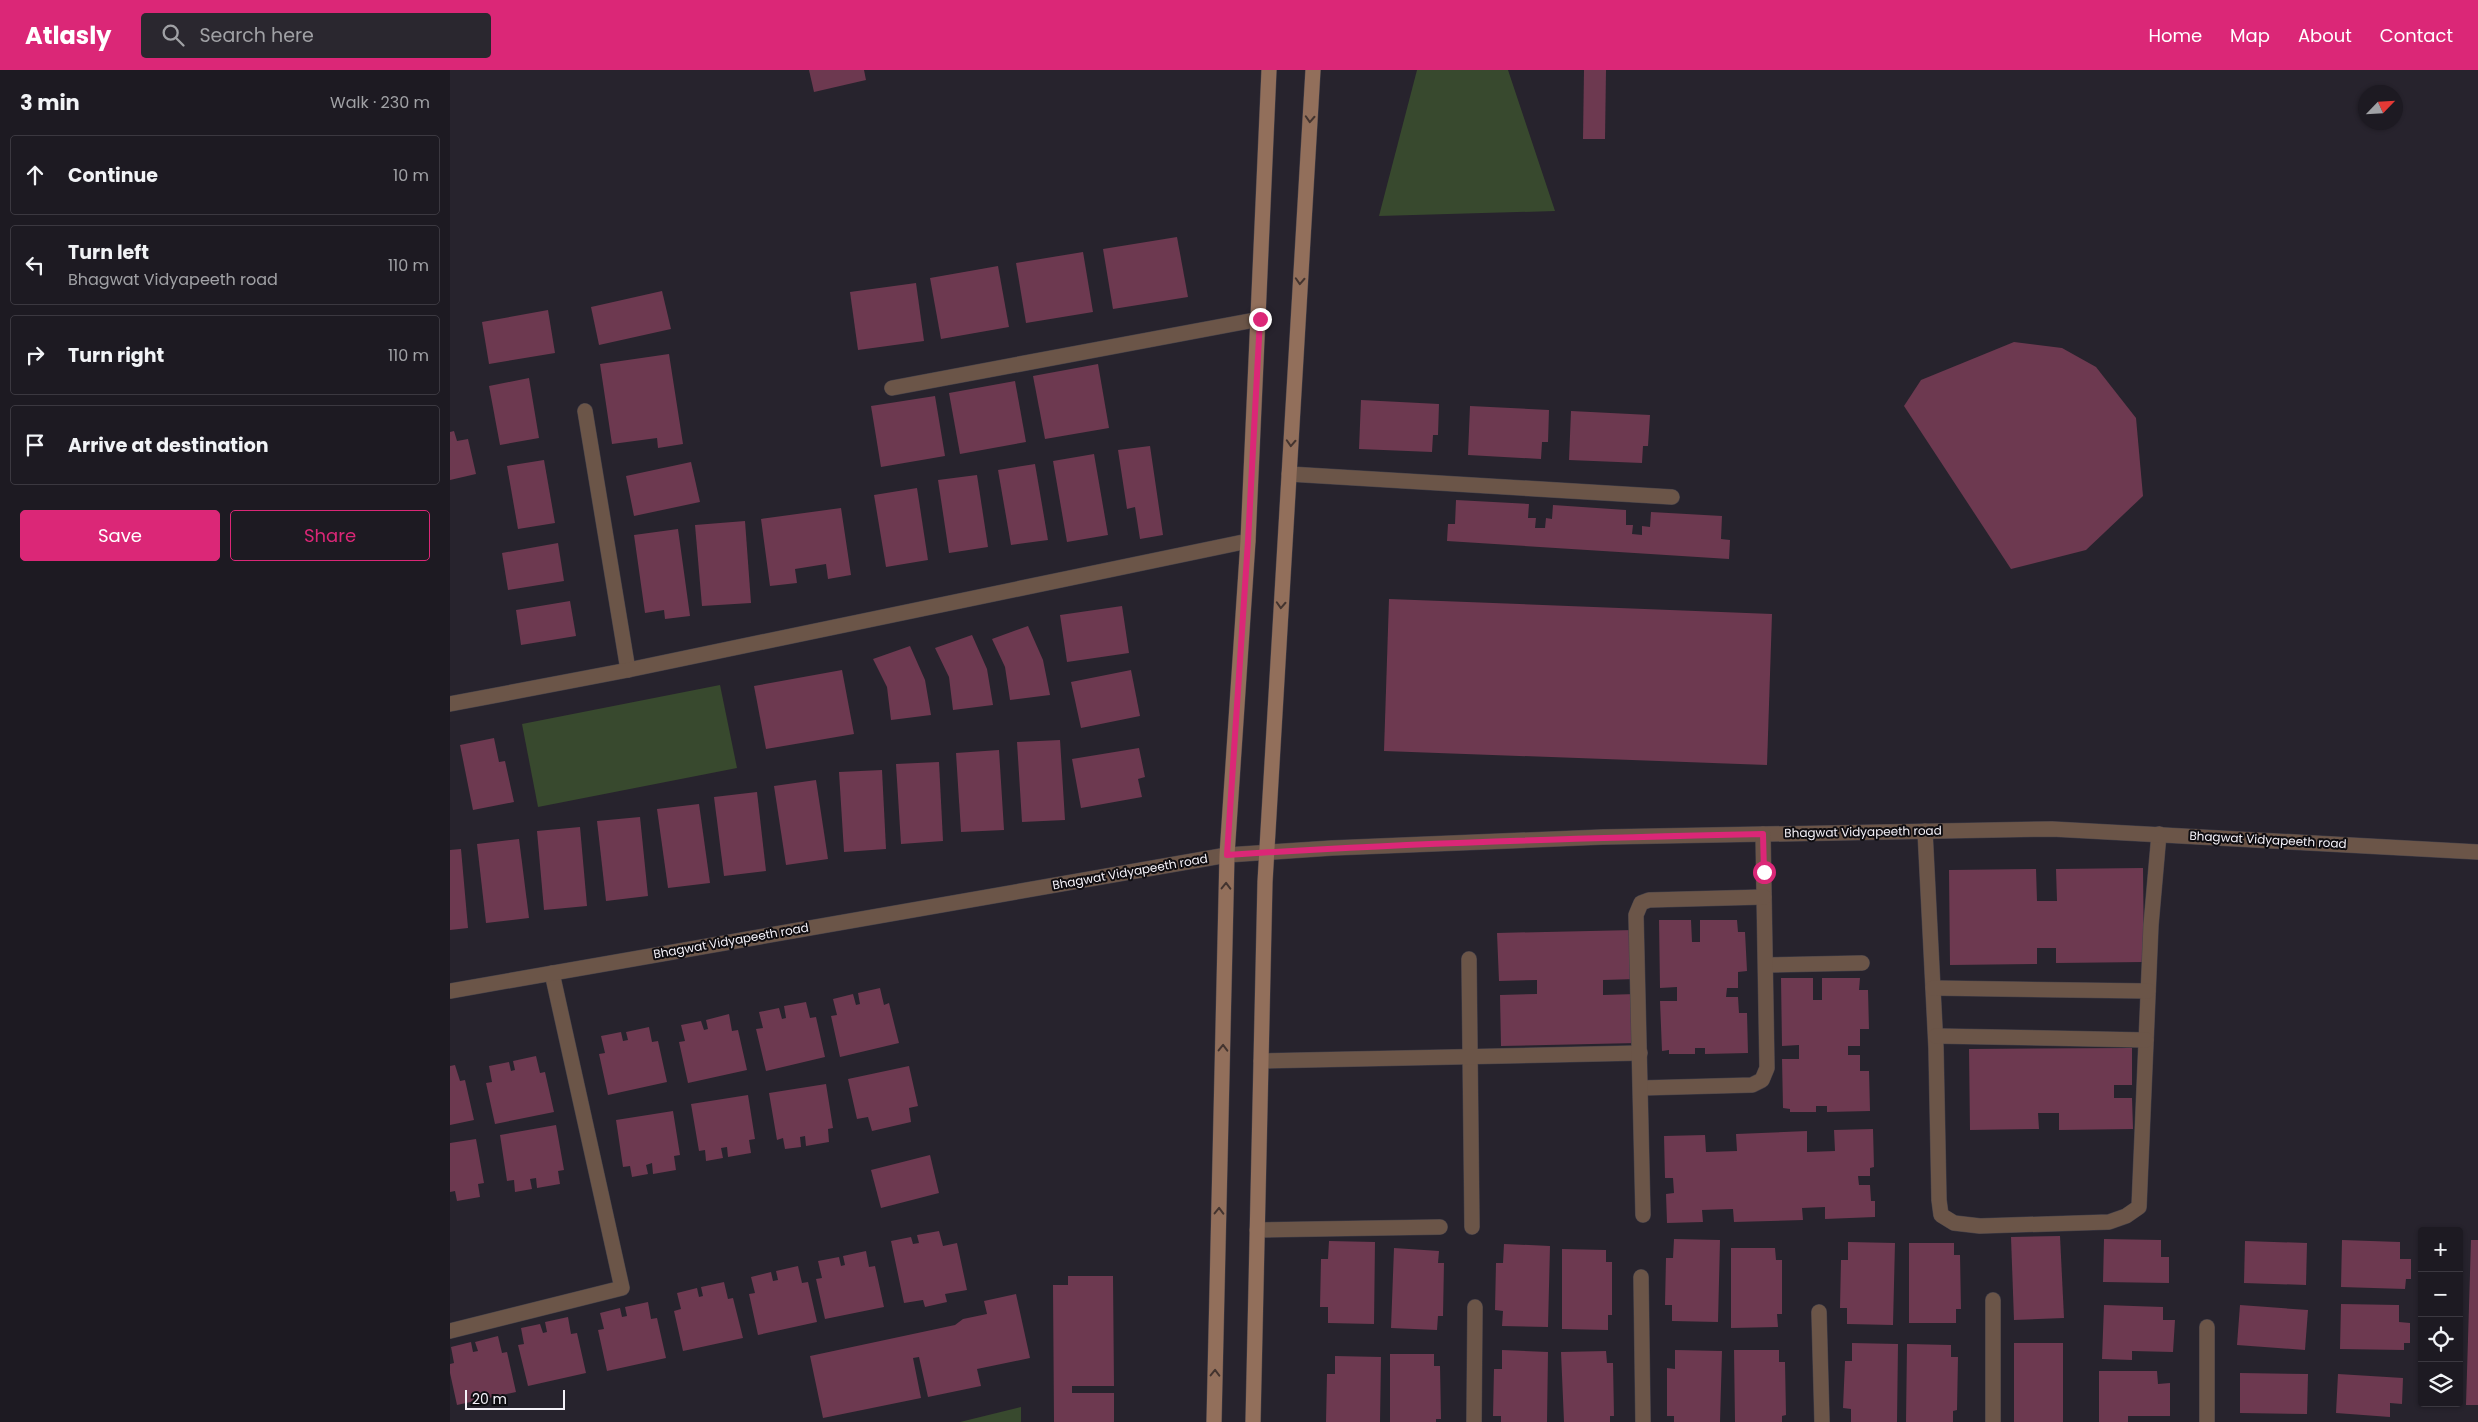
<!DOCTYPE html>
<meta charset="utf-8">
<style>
:root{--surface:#1d1a22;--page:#2a272f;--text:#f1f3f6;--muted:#a0a1a5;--line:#3b3840;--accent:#db2777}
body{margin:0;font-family:Poppins,sans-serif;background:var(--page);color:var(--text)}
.controls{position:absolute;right:15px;bottom:15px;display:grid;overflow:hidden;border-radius:5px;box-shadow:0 1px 4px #0004}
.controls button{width:45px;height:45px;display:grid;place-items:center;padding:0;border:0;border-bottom:1px solid var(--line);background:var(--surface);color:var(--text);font:25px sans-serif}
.compass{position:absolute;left:1908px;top:15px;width:45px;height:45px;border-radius:50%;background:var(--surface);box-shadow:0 1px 4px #0004;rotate:65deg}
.scale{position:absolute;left:15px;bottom:12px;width:100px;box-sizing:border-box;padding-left:5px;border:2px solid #f4f1f8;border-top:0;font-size:14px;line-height:18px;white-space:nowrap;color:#f4f1f8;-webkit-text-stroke:4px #0f0d11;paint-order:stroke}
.stop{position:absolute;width:15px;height:15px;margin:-11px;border:4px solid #db2777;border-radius:50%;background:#fff}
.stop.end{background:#db2777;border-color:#fff;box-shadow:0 1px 5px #0008}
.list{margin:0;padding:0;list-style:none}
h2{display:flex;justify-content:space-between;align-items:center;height:65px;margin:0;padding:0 20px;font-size:21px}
h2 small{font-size:16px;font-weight:400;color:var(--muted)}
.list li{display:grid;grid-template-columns:32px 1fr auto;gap:15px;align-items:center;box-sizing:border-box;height:80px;margin:0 10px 10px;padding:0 10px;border:1px solid var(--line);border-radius:5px}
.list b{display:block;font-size:19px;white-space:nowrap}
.list p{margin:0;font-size:16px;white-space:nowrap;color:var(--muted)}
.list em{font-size:16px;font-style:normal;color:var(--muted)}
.actions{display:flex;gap:10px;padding:15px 20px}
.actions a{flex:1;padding:11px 0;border:1px solid var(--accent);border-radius:5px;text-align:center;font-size:18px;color:var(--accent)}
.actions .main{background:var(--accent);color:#fff}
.icon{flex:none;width:28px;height:28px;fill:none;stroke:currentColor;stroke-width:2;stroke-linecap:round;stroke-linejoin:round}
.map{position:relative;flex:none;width:2028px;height:1352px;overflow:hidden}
header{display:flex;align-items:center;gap:30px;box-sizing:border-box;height:70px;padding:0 25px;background:var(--accent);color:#fff}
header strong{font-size:24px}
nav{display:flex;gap:28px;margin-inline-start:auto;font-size:18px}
.search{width:350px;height:45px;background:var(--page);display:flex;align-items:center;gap:12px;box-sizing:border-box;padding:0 18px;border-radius:5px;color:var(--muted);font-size:19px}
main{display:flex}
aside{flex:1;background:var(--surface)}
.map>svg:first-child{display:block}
</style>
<header>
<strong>Atlasly</strong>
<div class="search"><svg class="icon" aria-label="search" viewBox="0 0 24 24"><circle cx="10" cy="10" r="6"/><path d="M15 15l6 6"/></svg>Search here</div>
<nav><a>Home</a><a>Map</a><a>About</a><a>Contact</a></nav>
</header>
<main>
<aside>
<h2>3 min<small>Walk · 230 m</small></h2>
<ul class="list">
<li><svg class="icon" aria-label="ahead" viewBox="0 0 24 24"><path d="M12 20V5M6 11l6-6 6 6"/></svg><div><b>Continue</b></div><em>10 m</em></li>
<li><svg class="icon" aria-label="left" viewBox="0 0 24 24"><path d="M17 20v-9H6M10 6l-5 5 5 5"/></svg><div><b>Turn left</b><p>Bhagwat Vidyapeeth road</p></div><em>110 m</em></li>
<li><svg class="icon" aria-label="right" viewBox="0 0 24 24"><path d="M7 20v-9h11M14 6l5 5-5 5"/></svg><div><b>Turn right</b></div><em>110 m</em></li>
<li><svg class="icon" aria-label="arrive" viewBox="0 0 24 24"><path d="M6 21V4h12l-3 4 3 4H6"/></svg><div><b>Arrive at destination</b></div></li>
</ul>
<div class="actions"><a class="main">Save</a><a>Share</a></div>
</aside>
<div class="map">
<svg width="2028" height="1352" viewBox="0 0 2028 1352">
<rect width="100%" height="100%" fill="#27232d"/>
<g fill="#38492e">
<polygon points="967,0 1058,0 1105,141 929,146"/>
<polygon points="270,615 287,698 88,737 72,654"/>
<polygon points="571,1337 571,1352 510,1352"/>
</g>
<g fill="#6d3950">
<polygon points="359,0 414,0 416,10 364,22"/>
<polygon points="1134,0 1156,0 1155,69 1133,69"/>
<polygon points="727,167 738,227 663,239 653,179"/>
<polygon points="633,182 643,242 576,253 566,193"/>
<polygon points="548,196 559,257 491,269 480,208"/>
<polygon points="466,213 474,271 408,280 400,222"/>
<polygon points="212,221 221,259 149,275 141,237"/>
<polygon points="98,240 105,283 39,294 32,252"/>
<polygon points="1564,272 1612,278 1646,297 1686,348 1693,426 1636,480 1561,499 1454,336 1471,310"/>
<polygon points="219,284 233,374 208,378 207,368 162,374 150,294"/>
<polygon points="648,294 659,358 595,369 583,306"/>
<polygon points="79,308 89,368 50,375 39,316"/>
<polygon points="565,311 576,372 510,384 499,323"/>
<polygon points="485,326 495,386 431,397 421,336"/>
<polygon points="911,330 989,334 988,365 983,365 982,382 909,379"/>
<polygon points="1020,336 1099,340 1098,372 1092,372 1091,389 1018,385"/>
<polygon points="1121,341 1200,345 1198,376 1193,376 1192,393 1119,390"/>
<polygon points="4,361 7,371 18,369 26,404 0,410 0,362"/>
<polygon points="700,376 713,465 690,469 685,437 677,439 668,380"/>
<polygon points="644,384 658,465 617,472 603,391"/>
<polygon points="94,390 105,453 68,459 57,396"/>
<polygon points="241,392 250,432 184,446 176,406"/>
<polygon points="585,394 598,470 561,475 548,400"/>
<polygon points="527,405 538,477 499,483 488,410"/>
<polygon points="467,418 478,490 436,497 424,425"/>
<polygon points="1006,430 1079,434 1078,448 1086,448 1085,458 1095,458 1096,448 1102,449 1103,435 1176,440 1176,455 1183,455 1182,464 1192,465 1192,456 1200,457 1201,442 1272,446 1271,469 1280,470 1279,489 997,471 998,454 1005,454"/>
<polygon points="391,438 401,505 378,509 376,494 345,499 347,513 320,516 311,449"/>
<polygon points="295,451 301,533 252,536 245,455"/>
<polygon points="228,459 240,546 215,549 214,540 195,543 184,465"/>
<polygon points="108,473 114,511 58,520 52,483"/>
<polygon points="939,529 1322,544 1317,695 934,681"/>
<polygon points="120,531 126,566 71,575 66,540"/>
<polygon points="672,536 679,583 617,592 610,545"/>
<polygon points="578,556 593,590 600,625 560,630 555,597 542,569"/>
<polygon points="522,565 537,599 543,635 503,640 499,607 485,578"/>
<polygon points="460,576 475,610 481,645 441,650 437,617 423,589"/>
<polygon points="392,600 404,664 316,679 304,616"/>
<polygon points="681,600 690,646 631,658 621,612"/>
<polygon points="44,668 49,692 55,691 64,732 23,740 10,675"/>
<polygon points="610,670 615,750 572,752 567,672"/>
<polygon points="689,678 695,707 688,709 692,727 631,738 622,689"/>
<polygon points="549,680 554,760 511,762 506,683"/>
<polygon points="489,692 493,771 451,774 446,694"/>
<polygon points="432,700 436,779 394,782 389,702"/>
<polygon points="366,710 378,789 336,795 324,716"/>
<polygon points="307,722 316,801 274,806 264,727"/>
<polygon points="249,734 260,813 218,818 207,739"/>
<polygon points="190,747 198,826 156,831 147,751"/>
<polygon points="130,757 137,836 94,840 87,761"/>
<polygon points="69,769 79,848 36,853 27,774"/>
<polygon points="11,779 18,858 0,860 0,780"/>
<polygon points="1693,798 1694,892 1606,893 1606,878 1587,878 1587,894 1500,895 1499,800 1586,799 1587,831 1607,831 1606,799"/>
<polygon points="1209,850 1241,850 1242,872 1250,872 1250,850 1287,850 1288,862 1295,862 1297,901 1288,902 1288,918 1277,918 1276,927 1288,927 1289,943 1297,943 1298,983 1255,984 1255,978 1245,978 1245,984 1219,984 1219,980 1212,981 1210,931 1227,931 1227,917 1210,918"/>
<polygon points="1184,860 1186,909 1153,910 1153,925 1186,924 1187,973 1051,976 1050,925 1087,924 1087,910 1049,911 1047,863"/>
<polygon points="1331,908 1363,908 1363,930 1372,930 1372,908 1410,908 1409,920 1418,920 1419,959 1410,959 1410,976 1398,976 1398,985 1410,985 1410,1001 1419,1001 1420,1041 1377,1042 1377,1036 1366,1036 1366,1042 1340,1042 1340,1039 1333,1038 1332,989 1349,989 1349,975 1332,976"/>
<polygon points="430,918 434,935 439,933 449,973 390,987 381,946 387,945 383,929 403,924 406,935 410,934 408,923"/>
<polygon points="356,932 360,948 366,947 375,987 316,1001 306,959 313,958 309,942 329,938 332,949 336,948 334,936"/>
<polygon points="279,944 282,961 288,960 297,1000 238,1013 229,972 235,971 231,955 251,951 254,960 258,959 256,950"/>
<polygon points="199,957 202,972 208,971 217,1012 158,1025 149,984 155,983 151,966 171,962 173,971 178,970 176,962"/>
<polygon points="1682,978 1682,1015 1664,1015 1664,1028 1682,1028 1683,1059 1609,1060 1609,1043 1588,1043 1589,1059 1520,1060 1519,979"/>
<polygon points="86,986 90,1003 95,1002 104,1042 45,1054 36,1013 42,1012 39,996 59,992 61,1001 65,1000 63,991"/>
<polygon points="5,995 10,1011 15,1010 24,1050 0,1055 0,996"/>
<polygon points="459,996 468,1036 459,1038 461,1052 422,1061 418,1047 407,1049 398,1009"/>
<polygon points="376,1014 383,1058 378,1059 379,1072 356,1076 355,1066 350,1067 351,1077 335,1079 333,1068 327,1070 319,1023"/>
<polygon points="298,1025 305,1069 299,1070 301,1083 278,1087 277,1077 271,1078 273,1088 256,1091 255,1080 249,1081 241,1034"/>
<polygon points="223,1041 230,1085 224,1086 226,1100 203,1104 202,1093 196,1095 198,1104 182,1107 180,1096 173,1097 166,1050"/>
<polygon points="106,1055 114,1100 108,1101 110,1114 87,1118 86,1108 80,1109 82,1119 65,1122 64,1110 57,1111 50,1065"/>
<polygon points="1423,1059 1424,1097 1420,1098 1420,1106 1408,1106 1409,1115 1420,1115 1421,1131 1425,1131 1425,1147 1375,1149 1375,1137 1352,1138 1353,1150 1284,1152 1283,1139 1252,1140 1253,1152 1217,1153 1216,1124 1224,1123 1223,1108 1215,1108 1214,1066 1255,1065 1256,1082 1287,1081 1286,1064 1357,1061 1357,1082 1385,1081 1384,1060"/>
<polygon points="26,1069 34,1113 28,1114 30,1127 7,1131 5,1121 0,1122 0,1073"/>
<polygon points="480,1085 489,1123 431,1138 421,1100"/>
<polygon points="489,1161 493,1176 507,1173 517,1220 495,1224 497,1232 475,1237 473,1230 454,1233 441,1171 461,1167 463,1174 469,1173 467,1165"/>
<polygon points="1610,1166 1614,1248 1564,1250 1561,1167"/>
<polygon points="1224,1169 1270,1170 1268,1252 1222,1251 1222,1235 1215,1235 1216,1188 1223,1188"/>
<polygon points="1654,1169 1711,1170 1711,1187 1719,1187 1719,1213 1653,1212"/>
<polygon points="1892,1170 1950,1172 1950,1189 1961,1189 1961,1209 1956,1209 1955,1219 1891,1217"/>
<polygon points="2021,1170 2028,1170 2028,1335 2016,1335"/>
<polygon points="879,1171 925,1172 924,1254 878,1253 878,1237 870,1237 871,1189 878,1189"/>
<polygon points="1795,1171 1857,1173 1856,1215 1794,1213"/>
<polygon points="1398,1172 1445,1173 1443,1255 1397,1254 1397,1238 1390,1238 1391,1190 1398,1190"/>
<polygon points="1459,1173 1504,1173 1504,1185 1510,1185 1511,1239 1506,1239 1506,1253 1459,1253"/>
<polygon points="1054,1174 1100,1176 1098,1257 1052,1256 1053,1241 1045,1240 1046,1193 1053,1193"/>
<polygon points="944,1178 989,1181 988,1193 994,1193 993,1246 988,1246 987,1260 941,1258"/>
<polygon points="1281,1178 1325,1178 1326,1190 1332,1190 1332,1244 1327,1244 1328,1257 1281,1258"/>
<polygon points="1112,1179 1156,1180 1156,1192 1162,1192 1162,1245 1158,1245 1158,1260 1112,1259"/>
<polygon points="416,1181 419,1197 425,1196 434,1237 375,1249 366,1209 372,1208 368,1191 389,1187 391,1196 395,1195 393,1186"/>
<polygon points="348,1196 352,1213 358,1212 367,1252 308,1265 299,1224 305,1223 301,1207 321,1202 323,1211 328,1210 326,1201"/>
<polygon points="618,1206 663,1206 664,1316 622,1316 622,1323 664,1323 664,1352 604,1352 603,1215 618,1215"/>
<polygon points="274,1212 278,1229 283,1228 293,1268 233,1281 224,1241 231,1239 227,1223 247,1218 249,1227 253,1226 251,1217"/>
<polygon points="566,1224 580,1288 527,1299 531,1316 478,1327 469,1287 463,1288 471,1328 373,1348 360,1286 505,1255 513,1249 537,1244 534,1231"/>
<polygon points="198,1232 201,1249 207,1248 216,1288 157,1301 148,1260 154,1259 150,1243 170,1238 172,1247 177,1246 175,1237"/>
<polygon points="1891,1234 1949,1235 1949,1252 1960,1253 1960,1273 1954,1273 1954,1280 1890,1279"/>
<polygon points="1654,1235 1713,1237 1713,1250 1725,1250 1723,1282 1682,1281 1682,1290 1652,1289"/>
<polygon points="1790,1235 1858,1240 1855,1280 1787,1275"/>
<polygon points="118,1247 121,1264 127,1263 136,1303 78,1316 68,1275 74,1274 71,1258 90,1254 93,1263 97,1262 95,1252"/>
<polygon points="48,1266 52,1283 57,1282 66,1322 7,1335 0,1303 0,1294 4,1293 1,1277 21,1272 23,1282 28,1281 25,1272"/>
<polygon points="1402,1273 1448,1274 1447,1352 1401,1352 1401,1339 1393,1338 1395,1291 1402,1291"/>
<rect x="1564" y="1273" width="49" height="79"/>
<polygon points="1457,1274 1501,1275 1501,1287 1508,1287 1507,1340 1503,1341 1503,1352 1456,1352"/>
<polygon points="1052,1280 1098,1282 1097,1352 1051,1352 1051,1346 1043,1346 1044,1299 1052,1299"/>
<polygon points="1225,1280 1272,1281 1270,1352 1224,1352 1224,1346 1217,1346 1217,1298 1225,1299"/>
<polygon points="1284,1280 1329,1280 1329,1292 1335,1292 1336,1345 1332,1346 1332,1352 1285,1352"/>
<polygon points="1156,1281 1157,1293 1163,1293 1164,1346 1160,1346 1160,1352 1114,1352 1111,1282"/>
<polygon points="940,1284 984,1284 984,1296 990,1296 991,1349 986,1349 986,1352 940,1352"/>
<polygon points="885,1286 931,1287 930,1352 876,1352 877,1304 885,1304"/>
<polygon points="1649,1301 1707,1301 1708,1314 1720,1313 1720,1346 1678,1346 1678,1352 1649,1352"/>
<polygon points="1790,1303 1858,1304 1857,1344 1790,1343"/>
<polygon points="1888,1304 1953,1308 1952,1334 1940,1333 1940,1347 1886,1343"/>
</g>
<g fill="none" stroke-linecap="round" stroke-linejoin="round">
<defs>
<polyline id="lane" points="0,1261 172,1218 102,903"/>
<g id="street">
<polyline points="442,318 810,249"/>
<polyline points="135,341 178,600"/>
<polyline points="839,404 1222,427"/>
<polyline points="0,634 178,600 798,471"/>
<polyline points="1475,761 1486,978 1489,1130 1491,1145 1504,1153 1530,1156 1659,1152 1676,1146 1689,1137 1701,855 1709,764"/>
<polyline points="1019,889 1022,1157"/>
<polyline points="1316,895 1412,893"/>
<polyline points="1483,918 1698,921"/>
<polyline points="0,921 777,785 882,778 1153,767 1602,759 2028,782"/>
<polyline points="1486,966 1696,970"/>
<polyline points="811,991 1190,983"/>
<polyline points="1191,1018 1302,1015 1312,1010 1317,998 1313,764"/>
<polyline points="1193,1145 1186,845 1191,833 1199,830 1314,827"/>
<polyline points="807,1160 990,1157"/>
<polyline points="1191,1207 1193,1352"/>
<polyline points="1543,1230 1543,1352"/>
<polyline points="1369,1242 1372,1352"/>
<polyline points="1757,1257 1757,1352"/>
<polyline points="1024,1352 1025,1237"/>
</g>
<g id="secondary">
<polyline points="764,1352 777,785 798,471 819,0"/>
<polyline points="803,1352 815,812 863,0"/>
</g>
</defs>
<use href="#lane" stroke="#444049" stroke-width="16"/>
<use href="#street" stroke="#444049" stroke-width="16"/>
<use href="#secondary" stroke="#444049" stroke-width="16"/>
<use href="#lane" stroke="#6b5548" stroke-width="15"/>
<use href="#street" stroke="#6b5548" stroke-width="15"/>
<use href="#secondary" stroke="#926f5b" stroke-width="15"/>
</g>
<defs><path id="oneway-chevron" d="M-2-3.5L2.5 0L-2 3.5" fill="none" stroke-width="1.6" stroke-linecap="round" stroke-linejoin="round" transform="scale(1.25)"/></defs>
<g stroke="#43342f">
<use href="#oneway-chevron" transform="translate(860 49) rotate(93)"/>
<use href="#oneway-chevron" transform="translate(850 211) rotate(93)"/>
<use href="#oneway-chevron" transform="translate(841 373) rotate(93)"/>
<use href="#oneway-chevron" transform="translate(831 535) rotate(93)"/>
<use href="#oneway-chevron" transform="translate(776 816) rotate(-89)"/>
<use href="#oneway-chevron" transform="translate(773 978) rotate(-89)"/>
<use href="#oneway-chevron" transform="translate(769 1141) rotate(-89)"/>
<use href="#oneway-chevron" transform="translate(765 1303) rotate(-89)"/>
</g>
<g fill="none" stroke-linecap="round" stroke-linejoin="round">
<path stroke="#db2777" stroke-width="6" d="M810 249 798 471 777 785C955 773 1134 768 1313 764L1314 802"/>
</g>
<g text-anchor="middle" stroke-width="4" stroke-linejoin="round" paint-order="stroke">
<g font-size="12" fill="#f4f1f8" stroke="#0f0d11">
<text transform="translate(1413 762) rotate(-1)" y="4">Bhagwat Vidyapeeth road</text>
<text transform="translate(1818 770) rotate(3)" y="4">Bhagwat Vidyapeeth road</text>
<text transform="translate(680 802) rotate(-10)" y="4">Bhagwat Vidyapeeth road</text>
<text transform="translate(281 871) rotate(-10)" y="4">Bhagwat Vidyapeeth road</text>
</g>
</g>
</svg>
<div class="controls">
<button>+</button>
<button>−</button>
<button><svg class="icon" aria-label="locate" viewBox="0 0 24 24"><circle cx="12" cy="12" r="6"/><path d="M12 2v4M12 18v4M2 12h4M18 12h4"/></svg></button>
<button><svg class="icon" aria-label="layers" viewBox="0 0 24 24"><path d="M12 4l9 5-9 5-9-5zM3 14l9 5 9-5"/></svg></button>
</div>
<svg class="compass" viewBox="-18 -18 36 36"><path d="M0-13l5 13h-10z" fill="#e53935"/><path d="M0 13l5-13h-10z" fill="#a0a1a5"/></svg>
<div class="scale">20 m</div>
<div class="stop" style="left:1314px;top:802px"></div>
<div class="stop end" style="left:810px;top:249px"></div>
</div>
</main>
